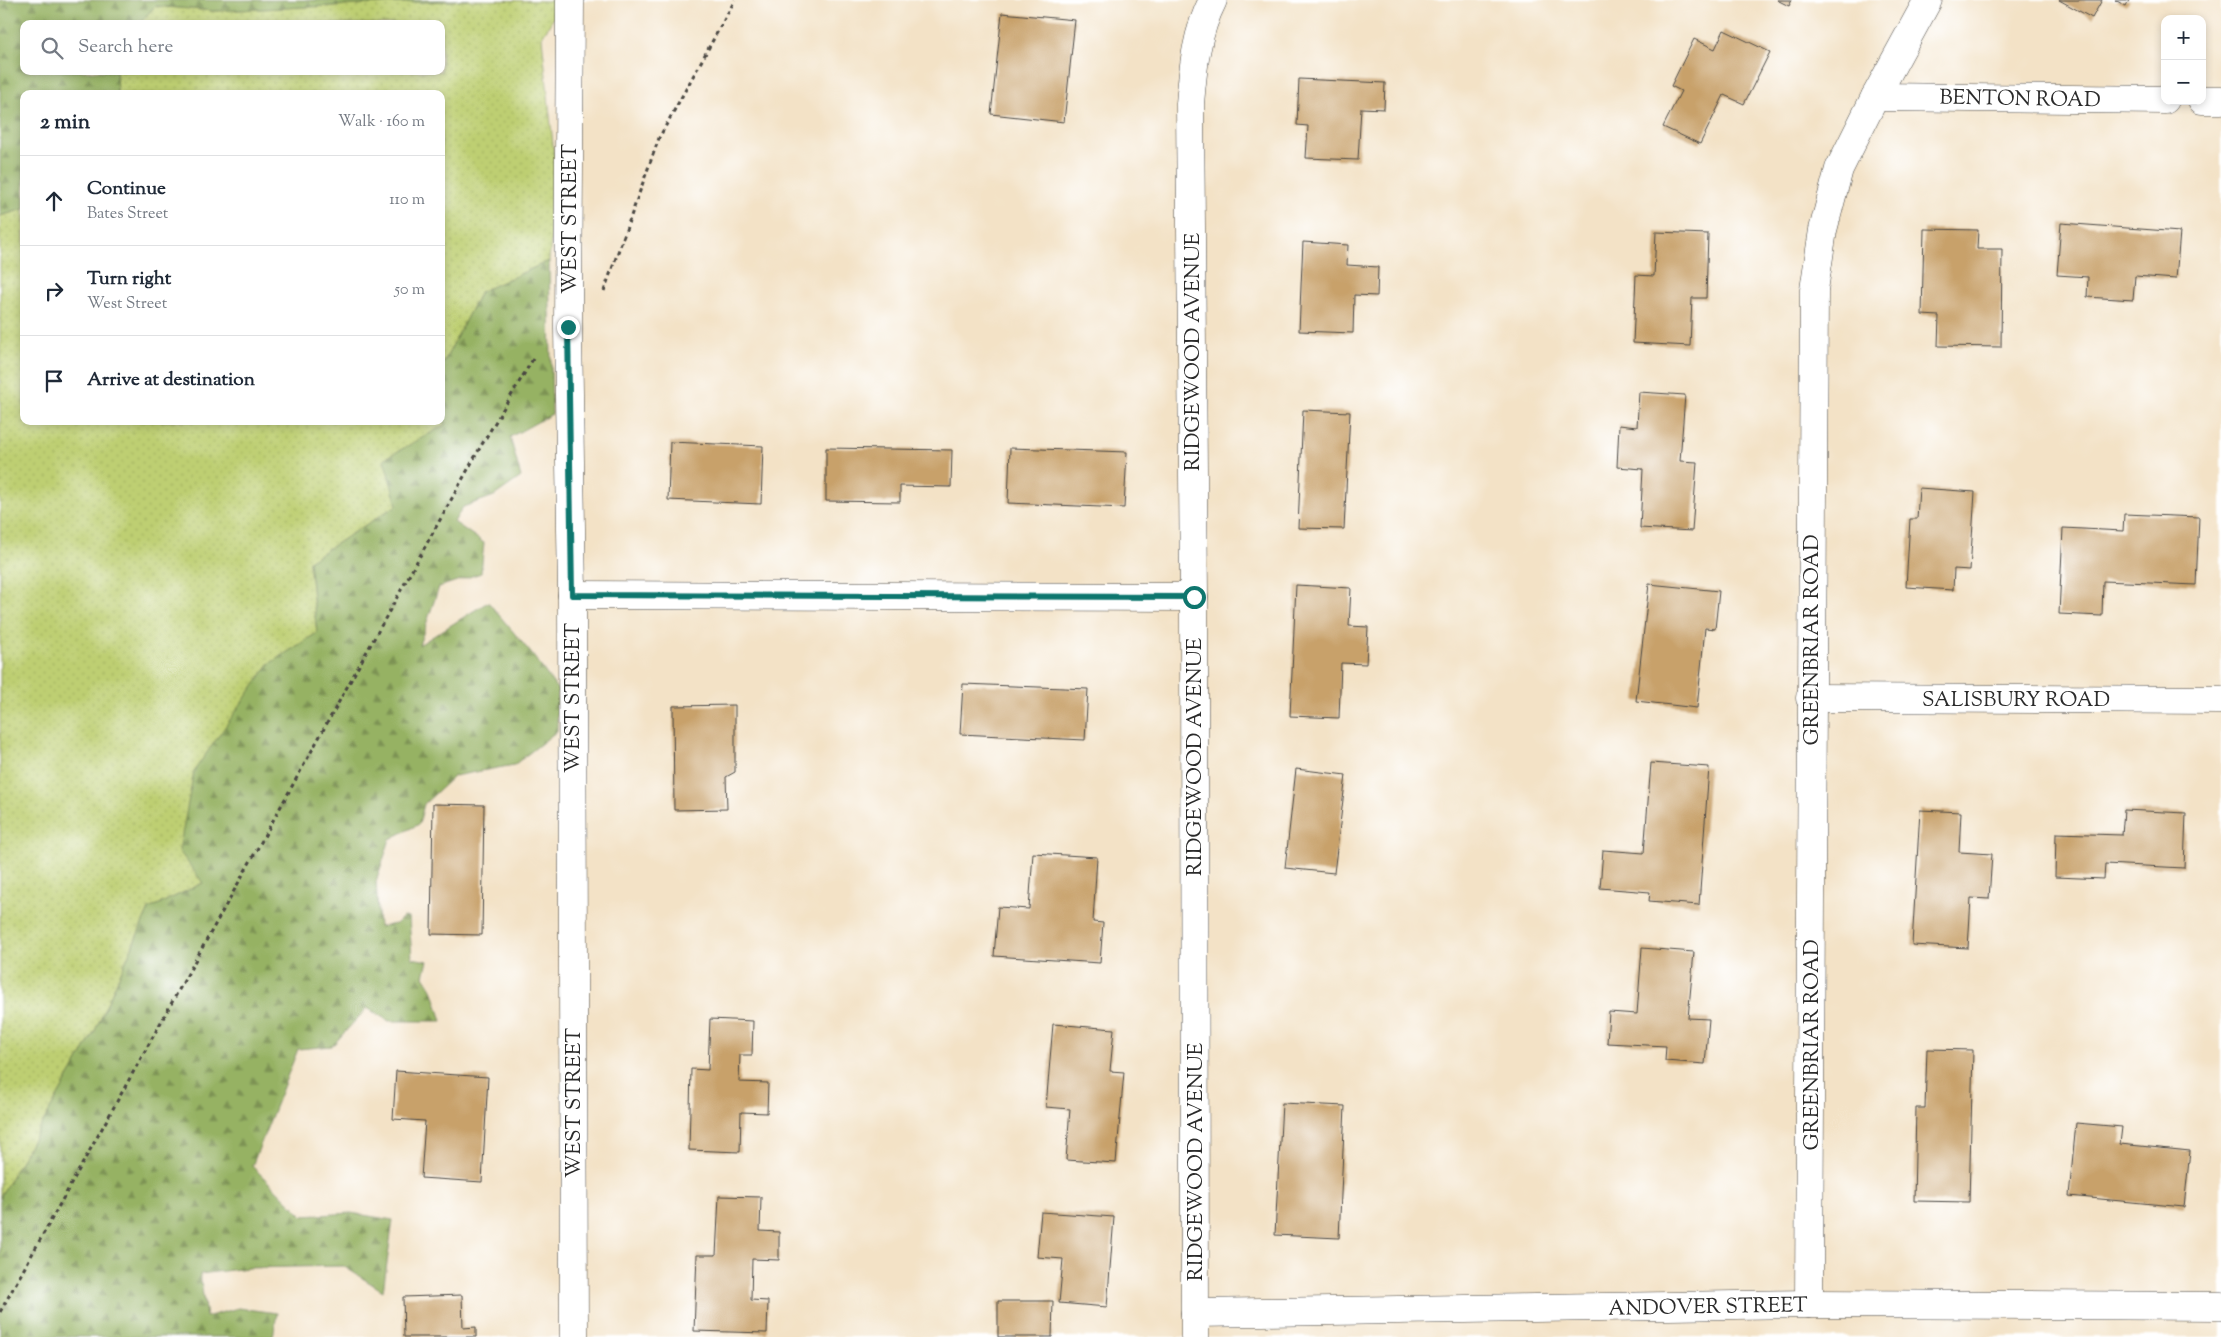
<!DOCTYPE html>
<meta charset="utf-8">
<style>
:root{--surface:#fff;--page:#f2f2f3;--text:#1f2937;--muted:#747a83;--line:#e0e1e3}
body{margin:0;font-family:"Sorts Mill Goudy",serif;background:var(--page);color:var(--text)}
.controls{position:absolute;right:15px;top:15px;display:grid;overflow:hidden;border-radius:10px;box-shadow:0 2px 8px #0003}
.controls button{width:45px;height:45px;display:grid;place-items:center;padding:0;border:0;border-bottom:1px solid var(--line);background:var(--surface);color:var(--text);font:25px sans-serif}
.stop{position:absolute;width:15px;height:15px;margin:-11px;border:4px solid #0f766e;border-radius:50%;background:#fff}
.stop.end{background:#0f766e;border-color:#fff;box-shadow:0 1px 5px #0008}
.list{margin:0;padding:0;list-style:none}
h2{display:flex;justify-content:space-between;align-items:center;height:65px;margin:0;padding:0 20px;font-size:21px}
h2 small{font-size:16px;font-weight:400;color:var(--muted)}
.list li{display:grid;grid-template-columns:32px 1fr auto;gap:15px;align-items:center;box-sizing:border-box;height:90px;padding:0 20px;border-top:1px solid var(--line)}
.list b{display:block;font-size:19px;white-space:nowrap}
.list p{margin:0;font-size:16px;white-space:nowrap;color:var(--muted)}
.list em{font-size:16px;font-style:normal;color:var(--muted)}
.icon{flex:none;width:28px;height:28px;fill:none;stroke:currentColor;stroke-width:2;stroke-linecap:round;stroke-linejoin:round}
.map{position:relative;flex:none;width:2221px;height:1337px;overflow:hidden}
.search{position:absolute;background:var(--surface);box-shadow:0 2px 8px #0003;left:20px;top:20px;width:425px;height:55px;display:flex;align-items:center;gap:12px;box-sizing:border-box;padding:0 18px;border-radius:10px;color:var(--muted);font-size:19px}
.panel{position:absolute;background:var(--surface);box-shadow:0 2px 8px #0003;left:20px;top:90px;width:425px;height:335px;border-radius:10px}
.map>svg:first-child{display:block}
</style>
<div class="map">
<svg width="2221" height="1337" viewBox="0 0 2221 1337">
<defs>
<pattern id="grass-dots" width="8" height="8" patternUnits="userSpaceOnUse" patternTransform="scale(1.25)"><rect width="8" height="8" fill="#becf72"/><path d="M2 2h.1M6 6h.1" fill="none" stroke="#a3b263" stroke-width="1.8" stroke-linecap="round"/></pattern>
<pattern id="forest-firs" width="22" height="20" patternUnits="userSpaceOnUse" patternTransform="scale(1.25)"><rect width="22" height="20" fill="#96b264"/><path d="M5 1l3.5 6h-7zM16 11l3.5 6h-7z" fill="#7b9153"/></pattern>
</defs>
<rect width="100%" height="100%" fill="#fff"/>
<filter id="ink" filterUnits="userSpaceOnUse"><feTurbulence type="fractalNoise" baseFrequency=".02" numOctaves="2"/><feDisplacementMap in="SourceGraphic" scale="10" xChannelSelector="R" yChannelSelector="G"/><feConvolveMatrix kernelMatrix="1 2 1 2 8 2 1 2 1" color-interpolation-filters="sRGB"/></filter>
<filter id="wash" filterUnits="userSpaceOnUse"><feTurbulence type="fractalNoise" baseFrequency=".0096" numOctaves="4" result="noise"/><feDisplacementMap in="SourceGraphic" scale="20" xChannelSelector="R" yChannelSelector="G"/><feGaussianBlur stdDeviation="1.12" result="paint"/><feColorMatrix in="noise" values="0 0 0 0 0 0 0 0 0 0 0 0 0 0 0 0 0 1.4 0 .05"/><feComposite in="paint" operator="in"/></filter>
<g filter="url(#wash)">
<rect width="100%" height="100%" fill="#f3e2c6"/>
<g fill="url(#grass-dots)" stroke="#747d4e">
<polygon points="469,0 553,1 560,7 542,37 557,184 549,261 480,292 441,368 441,94 117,94 116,71 441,71 441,24 139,24 155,6 214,11"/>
<polygon points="24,209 24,421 441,421 441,383 446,425 385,459 397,505 309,561 317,633 269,664 203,883 149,909 94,1033 0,1197 0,216"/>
</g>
<g fill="url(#forest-firs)" stroke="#606e48">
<polygon points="0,0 469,0 214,11 155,6 139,24 24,24 24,71 116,71 117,94 24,94 24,209 0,216"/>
<polygon points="549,261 552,414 510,437 521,477 494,496 463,507 454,522 484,543 481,573 439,587 419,645 488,602 531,653 558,690 557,731 514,765 454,776 424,804 419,824 390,839 376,882 379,927 396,924 403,917 409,918 412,958 428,961 424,976 432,989 442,1021 389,1021 367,1008 332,1046 298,1049 252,1166 303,1216 351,1213 393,1220 383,1291 343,1266 248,1268 200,1274 206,1317 238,1308 277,1313 273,1337 0,1337 0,1197 94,1033 149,909 203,883 179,851 194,771 269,664 317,633 309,561 397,505 384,459 445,425 441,368 480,292"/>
</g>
<g id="blocks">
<g fill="#c8a16b">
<polygon points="1777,0 1792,0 1789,6"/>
<polygon points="2059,0 2102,0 2092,18"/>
<polygon points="2115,0 2129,0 2126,6"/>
<polygon points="1002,13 1075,20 1064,122 991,114"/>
<polygon points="1724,30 1770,52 1744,104 1724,95 1700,144 1663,127 1681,91 1671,86 1694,39 1715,49"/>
<polygon points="1299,79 1385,83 1384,109 1361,108 1358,160 1306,158 1308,126 1297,125"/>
<polygon points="2061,223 2180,232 2176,279 2135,276 2133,300 2087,297 2088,277 2057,275"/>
<polygon points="1924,229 1978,230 1977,249 2002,249 2001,347 1938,346 1939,316 1922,315"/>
<polygon points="1656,232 1708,234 1706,298 1692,298 1690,346 1633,343 1636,275 1654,276"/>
<polygon points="1303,242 1348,245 1347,265 1378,267 1377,296 1354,295 1353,333 1299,331"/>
<polygon points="1639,392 1685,395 1680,461 1697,462 1692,531 1640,528 1643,469 1617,467 1619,425 1637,427"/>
<polygon points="1303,410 1350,412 1344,529 1298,528"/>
<polygon points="670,442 763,446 761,504 668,500"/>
<polygon points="826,448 952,450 951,487 900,486 900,502 826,501"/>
<polygon points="1010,448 1127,452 1124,508 1008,503"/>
<polygon points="1919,488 1975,492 1970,570 1954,569 1953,590 1906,587 1910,519 1917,519"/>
<polygon points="2124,514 2199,517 2196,585 2103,581 2102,616 2059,614 2063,528 2123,531"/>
<polygon points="1649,584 1719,591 1715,629 1705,628 1697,708 1636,701"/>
<polygon points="1296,585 1351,588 1349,626 1368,627 1366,664 1341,663 1339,718 1290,716"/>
<polygon points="963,684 1088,689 1085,740 960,734"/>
<polygon points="735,705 735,772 726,777 727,809 674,810 673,706"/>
<polygon points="1651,763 1709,767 1699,905 1649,901 1650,892 1600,888 1603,850 1644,853"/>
<polygon points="1296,769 1346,775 1334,873 1285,868"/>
<polygon points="433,804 484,805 482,935 431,934"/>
<polygon points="1920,810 1961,812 1959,852 1992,854 1989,899 1971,898 1968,948 1912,945"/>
<polygon points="2124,810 2186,813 2184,868 2105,864 2104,879 2055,877 2056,833 2122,835"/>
<polygon points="1033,853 1097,857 1093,922 1103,923 1100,963 994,956 998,907 1029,909"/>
<polygon points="1642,948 1694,952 1688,1018 1709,1019 1705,1064 1665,1061 1666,1046 1607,1043 1609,1012 1637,1014"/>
<polygon points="710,1019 753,1021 752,1055 740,1055 739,1082 768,1083 767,1113 741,1112 740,1152 689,1150 691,1069 708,1070"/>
<polygon points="1053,1024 1114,1029 1110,1071 1124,1072 1116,1163 1066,1160 1070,1109 1046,1107"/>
<polygon points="1927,1049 1973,1050 1969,1202 1914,1201 1916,1108 1925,1108"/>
<polygon points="396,1071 488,1077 482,1182 421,1178 425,1121 393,1119"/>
<polygon points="1282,1103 1345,1106 1339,1238 1275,1235"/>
<polygon points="2076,1123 2122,1127 2120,1144 2190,1151 2184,1207 2069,1196"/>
<polygon points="719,1196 761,1197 760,1231 779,1232 779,1260 752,1259 751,1300 768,1301 767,1333 694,1331 697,1255 716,1255"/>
<polygon points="1041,1212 1114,1217 1107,1307 1059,1303 1063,1259 1037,1257"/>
<polygon points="462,1295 463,1328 476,1327 476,1337 404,1337 403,1297"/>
<polygon points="998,1301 1053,1301 1052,1337 998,1337"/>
</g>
</g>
</g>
<g filter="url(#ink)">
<use href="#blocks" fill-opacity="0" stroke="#494642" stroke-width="1"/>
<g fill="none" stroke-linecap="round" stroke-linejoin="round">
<defs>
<g id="minor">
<polyline points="1875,97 2165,100"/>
<polyline points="2202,100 2221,100"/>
<polyline points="572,595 1194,597"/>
<polyline points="1810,698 2221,700"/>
<polyline points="1809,1304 1814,290 1823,230 1839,169 1875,97 1928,0"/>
<polyline points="1195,1313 1809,1304 2221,1306"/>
<path d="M1195 1337 1194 597 1190 104C1193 68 1196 33 1213 0"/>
</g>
<polyline id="tertiary" points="570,0 568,327 572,595 574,1337"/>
</defs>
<use href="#minor" stroke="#494642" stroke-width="29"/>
<use href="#tertiary" stroke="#494642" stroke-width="29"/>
<g stroke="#494642" stroke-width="3" stroke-dasharray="4 4" stroke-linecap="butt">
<polyline points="604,291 659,138 735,0"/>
<polyline points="0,1312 481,446 533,359"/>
</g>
<use href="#minor" stroke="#fff" stroke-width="28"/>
<use href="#tertiary" stroke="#fff" stroke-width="28"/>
</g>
</g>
<g fill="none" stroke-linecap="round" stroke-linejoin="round" filter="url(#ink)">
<polyline stroke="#0f766e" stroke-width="6" points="568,327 572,595 1194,597"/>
</g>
<g text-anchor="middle" stroke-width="5" stroke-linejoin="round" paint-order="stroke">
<g font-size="21" fill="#2b2b2b" stroke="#fff">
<text transform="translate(2020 98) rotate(1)" y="7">BENTON ROAD</text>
<text transform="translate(569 219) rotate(-90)" y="7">WEST STREET</text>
<text transform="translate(1192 352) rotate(-90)" y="7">RIDGEWOOD AVENUE</text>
<text transform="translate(1811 640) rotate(-90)" y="7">GREENBRIAR ROAD</text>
<text transform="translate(572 698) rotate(-90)" y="7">WEST STREET</text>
<text x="2016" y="706">SALISBURY ROAD</text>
<text transform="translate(1194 757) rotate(-90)" y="7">RIDGEWOOD AVENUE</text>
<text transform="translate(1811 1045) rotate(-90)" y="7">GREENBRIAR ROAD</text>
<text transform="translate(573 1103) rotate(-90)" y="7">WEST STREET</text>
<text transform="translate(1195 1162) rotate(-90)" y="7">RIDGEWOOD AVENUE</text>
<text transform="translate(1708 1306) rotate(-1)" y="7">ANDOVER STREET</text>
</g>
</g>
</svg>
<div class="controls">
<button>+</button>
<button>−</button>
</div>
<div class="stop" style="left:1194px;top:597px"></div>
<div class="stop end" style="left:568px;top:327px"></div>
<div class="search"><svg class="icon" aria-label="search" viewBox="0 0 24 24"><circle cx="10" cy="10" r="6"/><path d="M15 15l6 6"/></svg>Search here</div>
<section class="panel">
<h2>2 min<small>Walk · 160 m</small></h2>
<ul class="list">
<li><svg class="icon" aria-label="ahead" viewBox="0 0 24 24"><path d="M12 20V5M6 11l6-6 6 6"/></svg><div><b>Continue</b><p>Bates Street</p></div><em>110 m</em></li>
<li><svg class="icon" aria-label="right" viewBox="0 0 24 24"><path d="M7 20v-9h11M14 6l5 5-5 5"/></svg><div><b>Turn right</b><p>West Street</p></div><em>50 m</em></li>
<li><svg class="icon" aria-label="arrive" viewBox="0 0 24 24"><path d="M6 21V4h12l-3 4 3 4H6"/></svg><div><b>Arrive at destination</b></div></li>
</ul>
</section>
</div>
